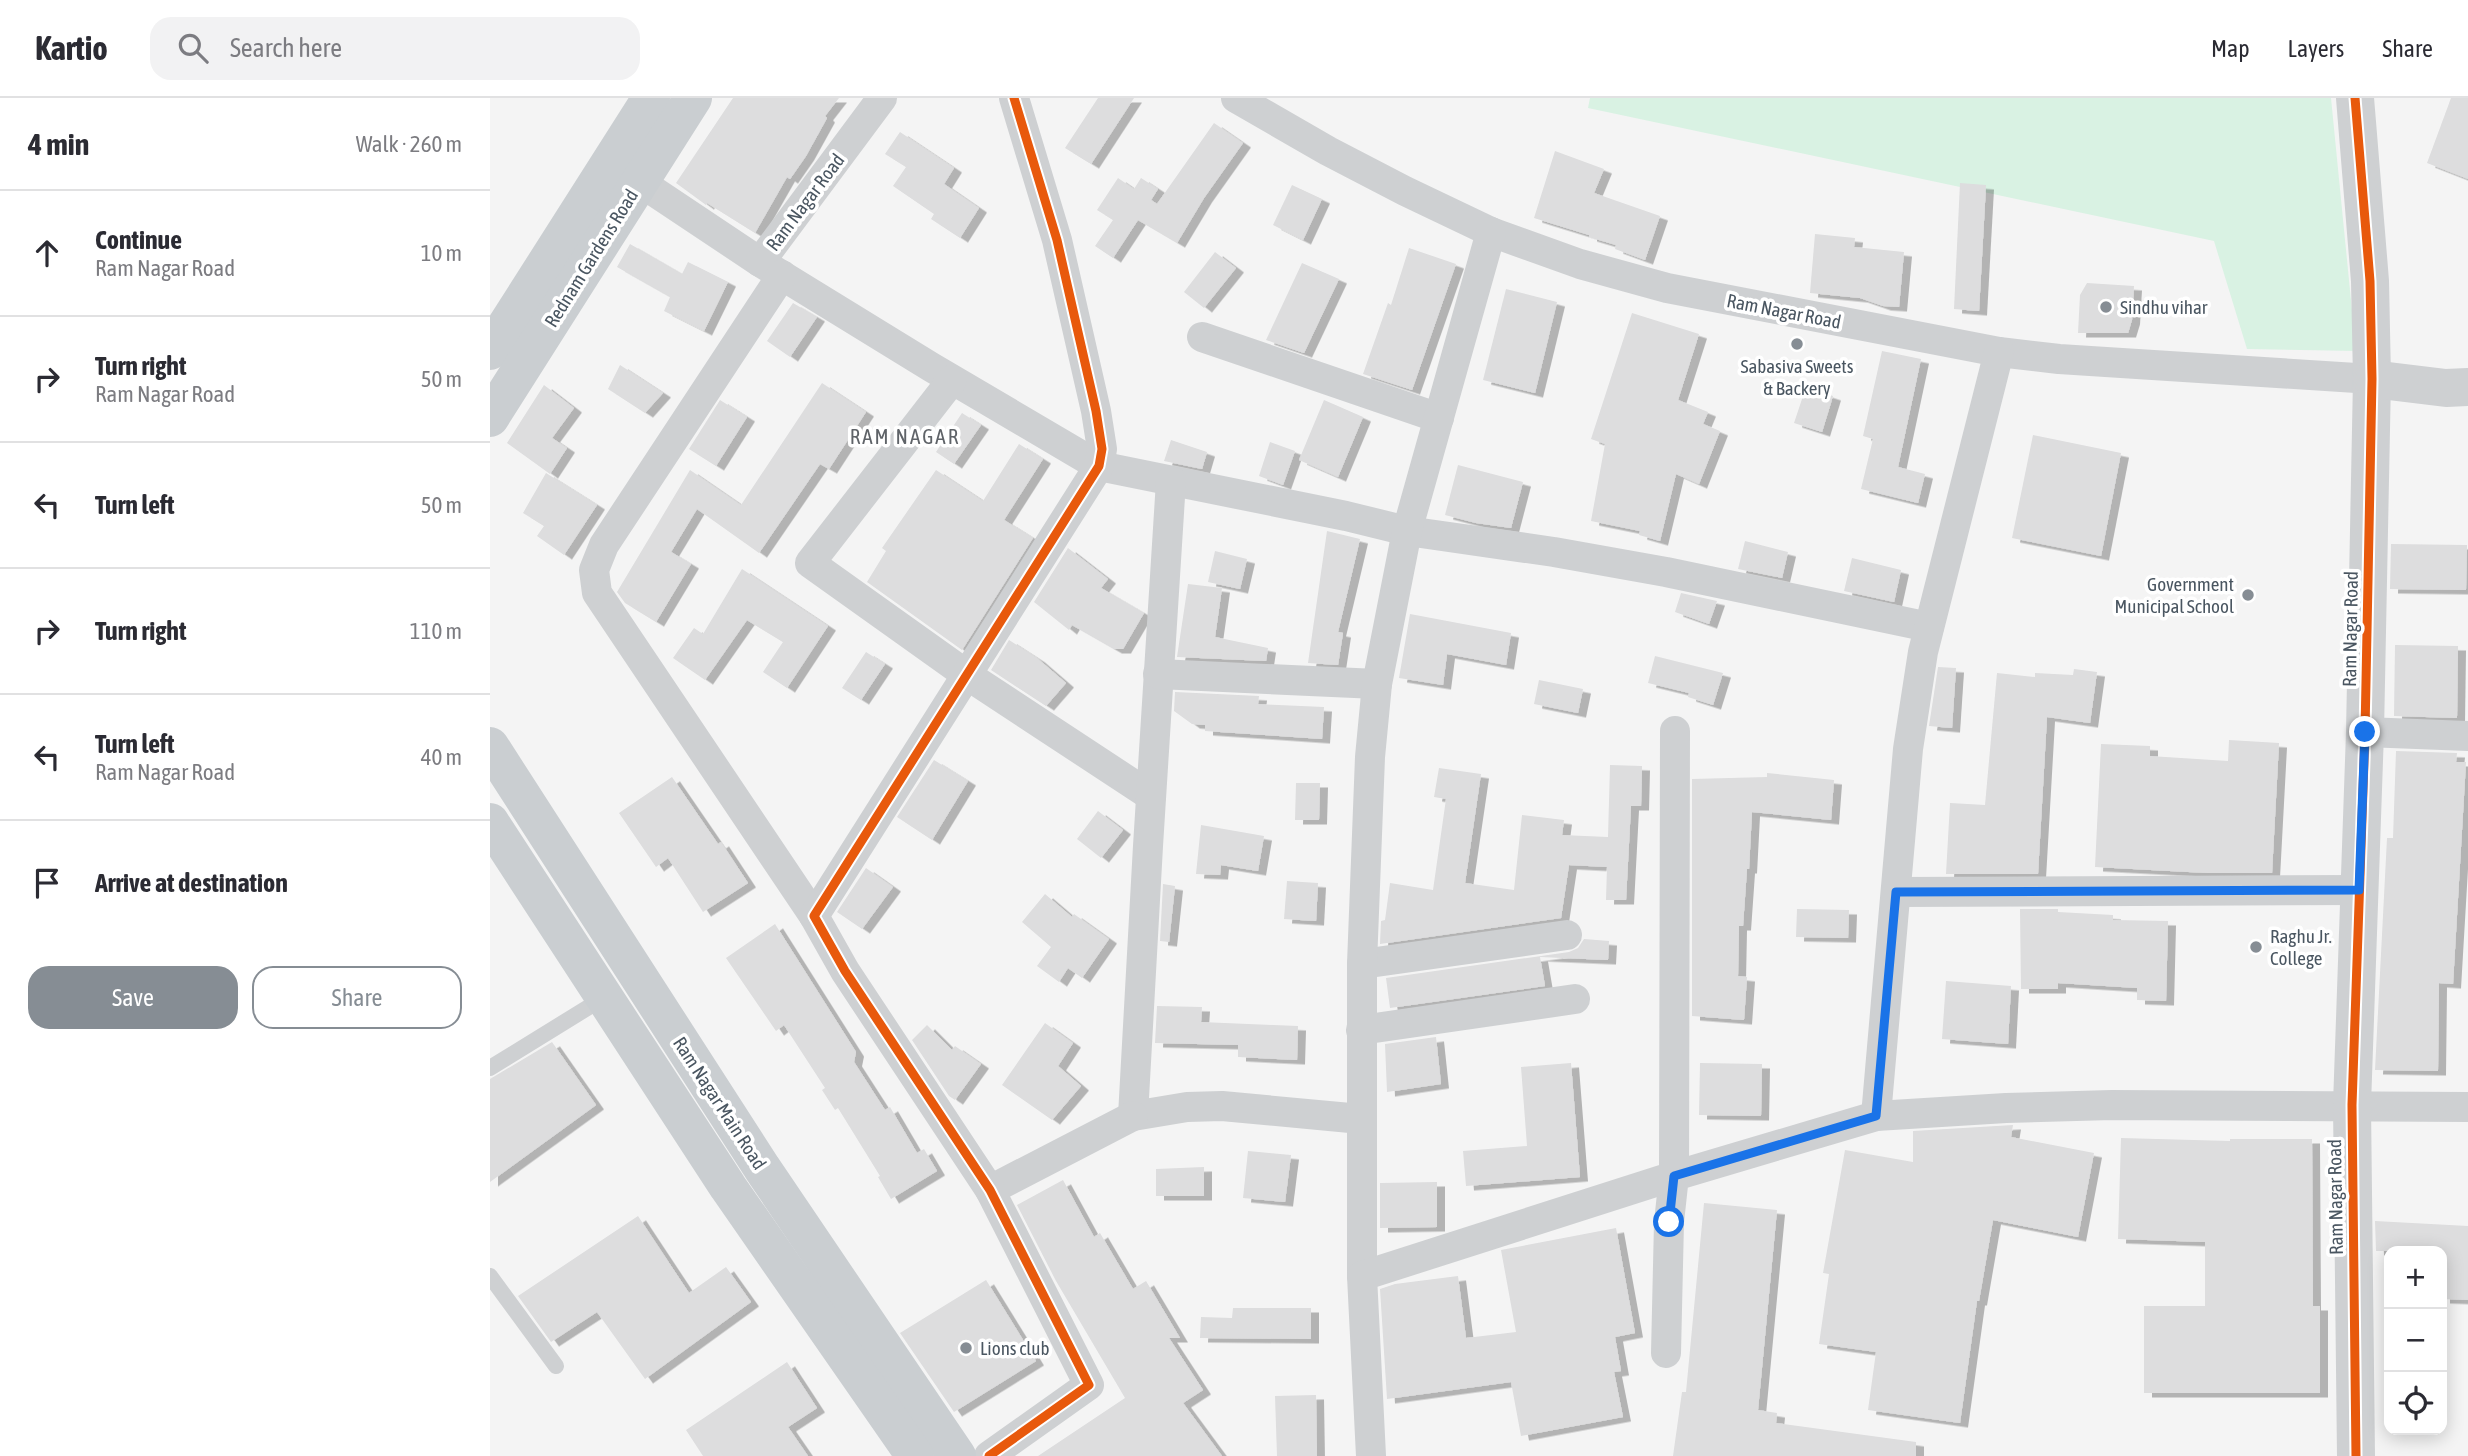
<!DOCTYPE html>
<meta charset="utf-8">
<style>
:root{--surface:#fff;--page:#f2f2f3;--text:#2b2b33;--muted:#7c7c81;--line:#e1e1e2;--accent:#868d94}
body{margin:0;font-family:"Asap Condensed",sans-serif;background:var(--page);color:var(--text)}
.controls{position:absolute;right:21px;bottom:21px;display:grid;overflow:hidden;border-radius:14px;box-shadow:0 4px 18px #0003}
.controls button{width:63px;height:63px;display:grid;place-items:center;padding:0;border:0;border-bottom:2px solid var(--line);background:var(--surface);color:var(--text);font:35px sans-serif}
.stop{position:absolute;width:21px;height:21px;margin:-16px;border:5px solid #1a73e8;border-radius:50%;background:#fff}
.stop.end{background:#1a73e8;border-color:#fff;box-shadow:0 2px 7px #0008}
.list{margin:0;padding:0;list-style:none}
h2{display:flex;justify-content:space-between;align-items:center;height:91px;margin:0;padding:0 28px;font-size:30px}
h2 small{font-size:23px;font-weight:400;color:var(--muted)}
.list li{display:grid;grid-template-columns:46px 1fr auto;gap:21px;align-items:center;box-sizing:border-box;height:126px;padding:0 28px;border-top:2px solid var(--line)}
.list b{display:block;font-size:26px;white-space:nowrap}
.list p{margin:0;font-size:23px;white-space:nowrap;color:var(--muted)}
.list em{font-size:23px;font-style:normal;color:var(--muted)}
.actions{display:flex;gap:14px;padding:21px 28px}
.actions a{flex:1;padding:16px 0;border:2px solid var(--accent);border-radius:21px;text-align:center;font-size:24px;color:var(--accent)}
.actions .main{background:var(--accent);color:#fff}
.icon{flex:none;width:38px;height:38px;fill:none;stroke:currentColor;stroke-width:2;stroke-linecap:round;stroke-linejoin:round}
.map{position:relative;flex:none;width:1978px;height:1358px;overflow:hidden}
header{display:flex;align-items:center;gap:42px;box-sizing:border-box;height:98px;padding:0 35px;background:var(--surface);border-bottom:2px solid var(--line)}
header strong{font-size:33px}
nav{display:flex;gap:38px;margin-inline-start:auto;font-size:24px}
.search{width:490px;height:63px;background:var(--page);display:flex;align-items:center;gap:18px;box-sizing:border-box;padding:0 24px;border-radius:21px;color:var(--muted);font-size:26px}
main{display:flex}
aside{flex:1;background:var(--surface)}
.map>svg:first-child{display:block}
</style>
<header>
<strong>Kartio</strong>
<div class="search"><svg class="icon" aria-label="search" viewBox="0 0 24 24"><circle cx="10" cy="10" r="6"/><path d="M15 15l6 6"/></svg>Search here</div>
<nav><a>Map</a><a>Layers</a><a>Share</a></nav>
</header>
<main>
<aside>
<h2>4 min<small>Walk · 260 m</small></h2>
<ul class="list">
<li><svg class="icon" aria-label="ahead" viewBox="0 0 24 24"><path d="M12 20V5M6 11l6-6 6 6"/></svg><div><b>Continue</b><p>Ram Nagar Road</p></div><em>10 m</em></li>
<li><svg class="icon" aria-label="right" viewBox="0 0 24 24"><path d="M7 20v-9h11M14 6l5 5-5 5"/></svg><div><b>Turn right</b><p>Ram Nagar Road</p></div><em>50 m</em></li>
<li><svg class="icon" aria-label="left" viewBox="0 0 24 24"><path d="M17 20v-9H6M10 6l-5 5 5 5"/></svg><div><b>Turn left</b></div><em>50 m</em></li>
<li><svg class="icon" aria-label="right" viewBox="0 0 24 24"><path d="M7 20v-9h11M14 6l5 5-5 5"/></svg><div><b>Turn right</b></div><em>110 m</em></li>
<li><svg class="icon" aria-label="left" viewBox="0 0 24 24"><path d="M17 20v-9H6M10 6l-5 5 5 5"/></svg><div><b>Turn left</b><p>Ram Nagar Road</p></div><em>40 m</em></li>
<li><svg class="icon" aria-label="arrive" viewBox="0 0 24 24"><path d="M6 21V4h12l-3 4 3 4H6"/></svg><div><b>Arrive at destination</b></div></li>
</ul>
<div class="actions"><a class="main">Save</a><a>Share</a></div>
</aside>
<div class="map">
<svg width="1978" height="1358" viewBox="0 0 1978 1358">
<defs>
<filter id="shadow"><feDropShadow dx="8" dy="4.5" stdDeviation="0" flood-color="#0004"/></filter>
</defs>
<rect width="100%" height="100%" fill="#f4f4f4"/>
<polygon fill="#d9f2e3" points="1100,0 1841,0 1866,253 1757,251 1724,143 1098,10"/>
<g fill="#ddddde" filter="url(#shadow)">
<polygon points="243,0 349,0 335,18 337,20 316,58 300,81 297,79 265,135 217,105 216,107 186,85"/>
<polygon points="608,0 644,0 601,66 575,50"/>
<polygon points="1961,0 1978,0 1978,81 1937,65"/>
<polygon points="724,25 753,45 714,100 687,145 648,122 623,160 605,148 623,122 607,112 628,80 644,91 651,80 668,91 661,102 667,106"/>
<polygon points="410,34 464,70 454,86 489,110 470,140 441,121 444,116 403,88 416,69 395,56"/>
<polygon points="1065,53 1114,71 1104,95 1170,118 1155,162 1125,151 1126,147 1099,139 1099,137 1044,120"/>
<polygon points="1470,85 1496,87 1489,213 1464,211"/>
<polygon points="802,87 832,101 813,142 783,127"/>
<polygon points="1325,136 1365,140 1364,149 1414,154 1409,209 1393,208 1370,200 1320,195"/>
<polygon points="140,146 192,176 198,164 238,184 214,233 174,213 180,199 127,169"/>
<polygon points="919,150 966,166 922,292 873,276 898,205 901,207"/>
<polygon points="725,154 746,170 714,210 694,194"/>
<polygon points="812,165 849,181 814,255 776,242"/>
<polygon points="1597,185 1644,188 1642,222 1638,235 1588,235 1590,197"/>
<polygon points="1016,191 1067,204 1045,295 993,282"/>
<polygon points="303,205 327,219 300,259 277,243"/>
<polygon points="1142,215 1209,236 1188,302 1218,314 1213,326 1230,333 1209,386 1186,376 1170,443 1149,437 1150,433 1101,423 1115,346 1101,341"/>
<polygon points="1392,253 1431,261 1408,369 1435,376 1428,405 1371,391 1383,341 1373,338"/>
<polygon points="130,267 173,295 155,315 118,291"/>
<polygon points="332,285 376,314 339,371 330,366 269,455 207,411 181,454 201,466 166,524 135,505 127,494 200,372 251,407"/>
<polygon points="54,287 84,310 62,340 77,350 60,376 17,345"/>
<polygon points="1316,289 1343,298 1332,334 1304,325"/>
<polygon points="230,302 257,319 226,368 199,351"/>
<polygon points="834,302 873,319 848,379 809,362"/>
<polygon points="472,315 491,327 464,366 446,354"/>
<polygon points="1543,337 1631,355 1611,458 1522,440"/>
<polygon points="681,342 717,354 712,371 674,363"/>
<polygon points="780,344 805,353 793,387 769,378"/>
<polygon points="529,346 553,361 514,422 543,440 472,552 377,484 396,453 392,450 446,372 493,403"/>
<polygon points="968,367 1033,384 1021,430 986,425 955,417"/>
<polygon points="56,375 107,407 74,457 47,438 54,428 33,415"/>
<polygon points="837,433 870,441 848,534 853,535 848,567 818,565"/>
<polygon points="1255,443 1298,454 1292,480 1248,471"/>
<polygon points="1901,446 1977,447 1976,492 1900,491"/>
<polygon points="578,450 618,481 611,490 654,515 633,551 624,551 582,527 579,532 544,504"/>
<polygon points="725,453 757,461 750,491 718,484"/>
<polygon points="1362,460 1411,472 1404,504 1354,493"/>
<polygon points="252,471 338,528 297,590 273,574 293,544 257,522 215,582 183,560 204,530 213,536"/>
<polygon points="698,486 732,490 725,539 778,550 776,563 687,559"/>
<polygon points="1191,495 1227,503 1219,526 1185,514"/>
<polygon points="920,516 1021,535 1016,567 957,556 953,587 909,580"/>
<polygon points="519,542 547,560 576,585 556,608 501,572"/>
<polygon points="1905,547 1968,548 1967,620 1904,618"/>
<polygon points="376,554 395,566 371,602 352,590"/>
<polygon points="1165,558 1233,575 1223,607 1198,599 1199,595 1158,585"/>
<polygon points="1448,569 1466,570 1462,630 1439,628"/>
<polygon points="1584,571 1607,574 1600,625 1557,619 1548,776 1456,776 1460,705 1495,707 1507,575 1545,579 1545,575 1583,577"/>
<polygon points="1049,582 1093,591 1088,615 1044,606"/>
<polygon points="685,594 769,598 768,606 834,609 832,641 715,633 715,627 702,626 684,613"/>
<polygon points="1739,642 1789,645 1782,775 1717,775 1605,769 1611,646 1660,648 1660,658 1738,663"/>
<polygon points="1906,653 1967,655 1966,664 1976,664 1963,886 1949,885 1948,973 1885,972 1897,740 1903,740"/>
<polygon points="444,662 478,683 442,742 407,719"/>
<polygon points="1120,667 1152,668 1151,708 1141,708 1136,802 1116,802 1117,769 1079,767 1071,820 890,846 891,823 895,822 900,785 943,792 956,701 944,699 949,670 991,676 975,785 1024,792 1032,717 1074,722 1072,737 1118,739"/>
<polygon points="1277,675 1344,682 1341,722 1262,714 1259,771 1257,771 1253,828 1249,828 1248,878 1257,879 1254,922 1202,918 1202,681 1277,679"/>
<polygon points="182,679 228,746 231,744 258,785 213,814 178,760 166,769 129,715"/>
<polygon points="806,685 830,685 829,722 805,722"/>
<polygon points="608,713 633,732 611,760 587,741"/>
<polygon points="711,727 774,738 768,773 731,767 730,777 706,776"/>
<polygon points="376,770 403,789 372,831 347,814"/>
<polygon points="797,783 828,785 826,823 794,821"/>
<polygon points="673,786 685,788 679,844 670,843"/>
<polygon points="555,796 582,819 584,816 619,841 592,880 578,870 569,884 547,868 561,849 532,824"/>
<polygon points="1307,811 1359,812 1358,840 1306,839"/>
<polygon points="1530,811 1568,811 1568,814 1623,817 1623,822 1678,823 1676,903 1647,902 1647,890 1568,885 1568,891 1531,891"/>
<polygon points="285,826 366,954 364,964 395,1012 400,1009 427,1055 434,1051 447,1073 401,1101 388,1079 390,1078 348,1010 345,1012 332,992 335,990 294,927 286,933 236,860"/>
<polygon points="1094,841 1119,843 1118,862 1050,859 1055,888 900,910 896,880 1079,854 1088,850"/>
<polygon points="1456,883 1521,888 1518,946 1452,941"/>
<polygon points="667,908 712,909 711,924 808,928 807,962 748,959 748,947 665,945"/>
<polygon points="555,925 583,945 568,968 591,988 562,1022 512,987"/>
<polygon points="437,927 462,952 465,948 491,966 465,1002 459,998 422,942"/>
<polygon points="946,939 951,986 897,994 895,946"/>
<polygon points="62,944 106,1007 0,1084 0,981"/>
<polygon points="1081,965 1090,1079 976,1088 973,1053 1037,1048 1031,969"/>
<polygon points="1210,965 1272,966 1271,1018 1209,1017"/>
<polygon points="1523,1027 1521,1039 1604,1055 1588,1139 1503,1122 1489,1203 1487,1203 1470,1325 1378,1312 1386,1254 1329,1246 1339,1176 1333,1175 1355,1052 1423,1064 1423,1033"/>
<polygon points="1631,1040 1740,1043 1740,1041 1822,1041 1823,1208 1830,1208 1830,1295 1654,1295 1654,1208 1715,1208 1715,1144 1628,1141"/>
<polygon points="758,1053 801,1057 795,1104 753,1100"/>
<polygon points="714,1069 714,1098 666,1098 666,1071"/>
<polygon points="573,1082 604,1139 610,1135 643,1191 656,1183 690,1240 679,1240 713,1292 693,1305 732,1358 548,1358 635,1300 566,1183 527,1107"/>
<polygon points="947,1084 947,1129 890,1130 890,1085"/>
<polygon points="1214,1105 1287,1112 1268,1312 1287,1315 1286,1325 1426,1344 1426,1358 1183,1358 1192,1294 1196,1294"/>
<polygon points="148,1118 199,1195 236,1169 261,1204 155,1281 107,1214 61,1244 28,1198"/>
<polygon points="1885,1123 1978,1128 1978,1202 1952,1201 1952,1153 1886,1153"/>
<polygon points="1126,1130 1145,1235 1125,1239 1131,1273 1124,1274 1133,1319 1031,1338 1021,1284 897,1301 890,1191 905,1186 968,1178 976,1240 1026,1234 1011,1152"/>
<polygon points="496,1182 546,1263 464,1314 410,1235"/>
<polygon points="743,1210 821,1210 821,1241 710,1240 711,1219 742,1220"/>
<polygon points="297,1264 327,1310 298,1329 318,1358 213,1358 196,1332"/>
<polygon points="826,1297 827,1358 787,1358 785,1298"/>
</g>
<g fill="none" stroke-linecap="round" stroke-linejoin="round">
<g stroke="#ced0d2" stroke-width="16">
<polyline points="0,970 115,899"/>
<polyline points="0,1178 66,1268"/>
</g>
<g stroke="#ced0d2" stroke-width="30">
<polyline points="746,0 838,53 915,93 1001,134 1090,166 1177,190 1509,254 1569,261 1882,281"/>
<polyline points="132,72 270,164 392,0"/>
<polyline points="270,164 441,269 609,368 856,418 917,433 1064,454 1176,474 1439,529"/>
<polyline points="292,177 114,447 104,472 107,495 324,818"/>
<polyline points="712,239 949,320"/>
<polyline points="462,282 320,465 477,577 661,698"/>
<polyline points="681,383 658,748 643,1018 697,1009 732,1008 871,1021"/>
<polyline points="668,576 887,586"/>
<polyline points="1875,634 1978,638"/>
<polyline points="1406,794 1869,792"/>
<polyline points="872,866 1077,837"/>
<polyline points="871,932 1085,901"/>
<polyline points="1386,1018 1418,651 1433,554 1509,254"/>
<polyline points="500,1092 643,1018"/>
<polyline points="872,1178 872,866 880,659 887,586 917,433 1001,134"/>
<polyline points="1176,1255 1179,1124 1184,1078 1386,1018 1516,1010 1622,1007 1978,1009"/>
<polyline points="499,1358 599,1287 500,1092 355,873 324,818 609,368 612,351 606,313 567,142 524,0"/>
<polyline points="881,1358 872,1178 1184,1078 1185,633"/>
</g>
<g stroke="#ced0d2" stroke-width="38">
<polyline points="1865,0 1880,183 1882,281 1875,634 1862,1007 1866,1358"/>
<polyline points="1882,281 1956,290 1978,289"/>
</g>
<g stroke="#caced1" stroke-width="38">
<polyline points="0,253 161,0"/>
<polyline points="0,320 203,0"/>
<polyline points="0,648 272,1070 467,1358"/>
<polyline points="0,724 238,1089 425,1358"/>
</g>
<defs>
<g id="cycleway">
<polyline points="1865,0 1880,183 1882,281 1875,634 1862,1007 1866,1358"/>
<polyline points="499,1358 599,1287 500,1092 355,873 324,818 609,368 612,351 606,313 567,142 524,0"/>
</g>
</defs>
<use href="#cycleway" stroke="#fff" stroke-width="13"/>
<use href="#cycleway" stroke="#e8590c" stroke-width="9"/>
</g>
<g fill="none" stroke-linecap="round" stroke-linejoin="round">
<polyline stroke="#1a73e8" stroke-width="9" points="1179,1124 1184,1078 1386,1018 1406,794 1869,792 1875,634"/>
</g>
<g fill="#868d94" stroke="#fff" stroke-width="2.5">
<circle cx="1616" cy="209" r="7"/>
<circle cx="1307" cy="246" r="7"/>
<circle cx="1758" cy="497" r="7"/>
<circle cx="1766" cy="849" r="7"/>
<circle cx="476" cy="1250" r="7"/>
</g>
<g text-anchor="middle" stroke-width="7" stroke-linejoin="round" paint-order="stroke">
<g font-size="19" fill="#4a5661" stroke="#fff">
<text transform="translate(315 104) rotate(-53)" y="7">Ram Nagar Road</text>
<text transform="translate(101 160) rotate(-58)" y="7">Rednam Gardens Road</text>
<text transform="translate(1294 213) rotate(11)" y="7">Ram Nagar Road</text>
<text transform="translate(1860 531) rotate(-89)" y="7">Ram Nagar Road</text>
<text transform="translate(230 1005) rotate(57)" y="7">Ram Nagar Main Road</text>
<text transform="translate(1845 1099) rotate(-91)" y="7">Ram Nagar Road</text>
</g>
<g font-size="19" fill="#4a5661" stroke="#fff" text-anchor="start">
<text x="1630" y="216">Sindhu vihar</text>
<text x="1307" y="275" text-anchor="middle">Sabasiva Sweets<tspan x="1307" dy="22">&amp; Backery</tspan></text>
<text x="1744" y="493" text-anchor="end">Government<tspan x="1744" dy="22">Municipal School</tspan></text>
<text x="1780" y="845">Raghu Jr.<tspan x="1780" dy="22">College</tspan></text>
<text x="490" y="1257">Lions club</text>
</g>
<g font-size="21" letter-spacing="2" fill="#5f6368" stroke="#fff">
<text x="415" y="346">RAM NAGAR</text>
</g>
</g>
</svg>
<div class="controls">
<button>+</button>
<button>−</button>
<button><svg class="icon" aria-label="locate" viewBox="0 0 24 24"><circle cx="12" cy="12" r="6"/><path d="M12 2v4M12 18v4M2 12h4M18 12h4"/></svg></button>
</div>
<div class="stop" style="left:1179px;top:1124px"></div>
<div class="stop end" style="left:1875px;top:634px"></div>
</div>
</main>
